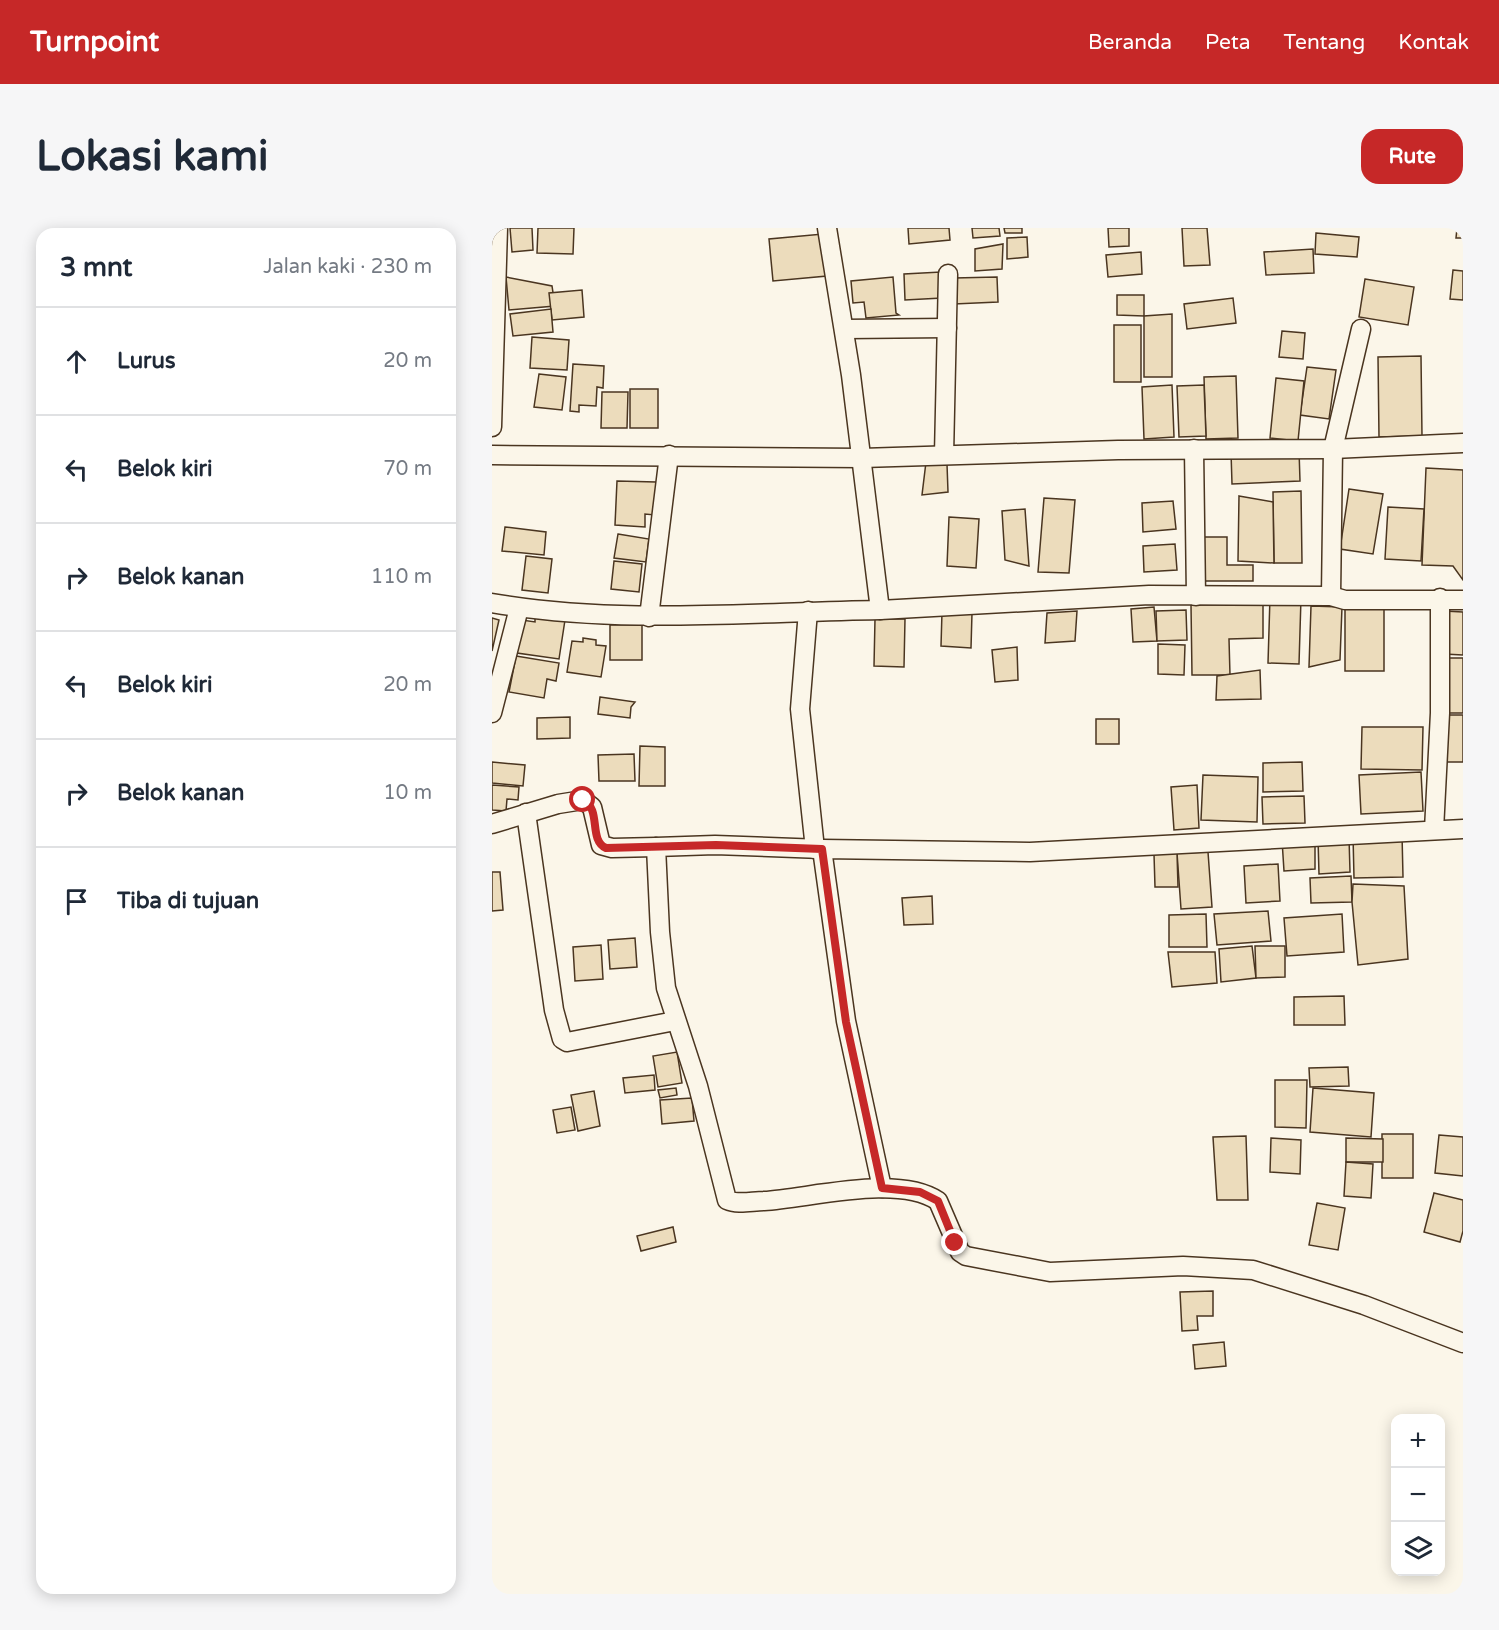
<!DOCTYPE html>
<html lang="id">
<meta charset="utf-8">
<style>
:root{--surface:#fff;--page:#f6f6f7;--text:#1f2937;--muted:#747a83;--line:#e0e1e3;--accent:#c62828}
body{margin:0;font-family:"Varela Round",sans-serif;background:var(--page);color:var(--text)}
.controls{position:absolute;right:18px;bottom:18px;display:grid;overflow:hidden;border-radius:12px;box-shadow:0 3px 15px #0003}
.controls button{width:54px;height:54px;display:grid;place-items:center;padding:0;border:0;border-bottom:2px solid var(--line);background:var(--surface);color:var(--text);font:30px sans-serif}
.stop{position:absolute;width:18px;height:18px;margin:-14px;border:4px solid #c62828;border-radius:50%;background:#fff}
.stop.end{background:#c62828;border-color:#fff;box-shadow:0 2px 6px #0008}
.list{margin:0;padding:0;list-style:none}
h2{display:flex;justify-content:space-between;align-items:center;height:78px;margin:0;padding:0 24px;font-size:26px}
h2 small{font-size:20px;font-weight:400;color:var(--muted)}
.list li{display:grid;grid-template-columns:39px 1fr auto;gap:18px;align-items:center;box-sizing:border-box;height:108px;padding:0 24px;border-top:2px solid var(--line)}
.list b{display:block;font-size:22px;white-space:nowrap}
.list em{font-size:20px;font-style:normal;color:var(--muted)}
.icon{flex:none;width:33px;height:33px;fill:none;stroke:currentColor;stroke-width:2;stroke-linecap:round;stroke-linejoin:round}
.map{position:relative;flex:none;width:971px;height:1366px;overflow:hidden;border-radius:18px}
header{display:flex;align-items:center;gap:36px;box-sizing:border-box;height:84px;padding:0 30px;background:var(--accent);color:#fff}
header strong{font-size:28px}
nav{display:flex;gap:33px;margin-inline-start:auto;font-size:21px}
.intro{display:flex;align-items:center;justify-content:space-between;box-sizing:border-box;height:144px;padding:0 36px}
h1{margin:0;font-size:42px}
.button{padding:15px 27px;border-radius:18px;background:var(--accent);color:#fff;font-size:21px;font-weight:700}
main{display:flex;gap:36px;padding:0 36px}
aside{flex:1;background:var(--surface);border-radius:18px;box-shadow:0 3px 15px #0003}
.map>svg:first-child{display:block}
</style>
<header>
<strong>Turnpoint</strong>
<nav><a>Beranda</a><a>Peta</a><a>Tentang</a><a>Kontak</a></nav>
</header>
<div class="intro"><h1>Lokasi kami</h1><a class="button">Rute</a></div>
<main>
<aside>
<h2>3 mnt<small>Jalan kaki · 230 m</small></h2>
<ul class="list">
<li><svg class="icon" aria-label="ahead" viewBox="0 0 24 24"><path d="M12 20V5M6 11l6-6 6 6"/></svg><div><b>Lurus</b></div><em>20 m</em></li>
<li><svg class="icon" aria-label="left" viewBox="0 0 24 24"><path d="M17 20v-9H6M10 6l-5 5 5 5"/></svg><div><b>Belok kiri</b></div><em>70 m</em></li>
<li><svg class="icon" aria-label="right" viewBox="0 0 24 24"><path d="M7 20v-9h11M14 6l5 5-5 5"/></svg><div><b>Belok kanan</b></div><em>110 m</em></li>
<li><svg class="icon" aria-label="left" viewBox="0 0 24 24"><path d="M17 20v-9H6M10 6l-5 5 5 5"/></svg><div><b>Belok kiri</b></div><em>20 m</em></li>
<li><svg class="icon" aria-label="right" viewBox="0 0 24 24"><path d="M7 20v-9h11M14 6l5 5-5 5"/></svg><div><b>Belok kanan</b></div><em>10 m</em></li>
<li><svg class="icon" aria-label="arrive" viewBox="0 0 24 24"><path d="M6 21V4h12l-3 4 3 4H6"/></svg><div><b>Tiba di tujuan</b></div></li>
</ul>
</aside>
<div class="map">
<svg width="971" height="1366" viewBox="0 0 971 1366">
<rect width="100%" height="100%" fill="#fbf6e9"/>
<g fill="#ecdcbc" stroke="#4a3520" stroke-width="1.5">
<polygon points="18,0 40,0 41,22 20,24"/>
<polygon points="46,0 82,0 81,26 45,25"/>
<polygon points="416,0 457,0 458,12 417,16"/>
<polygon points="480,0 507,0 508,8 481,10"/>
<polygon points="512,0 530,0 530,5 513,5"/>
<polygon points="616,0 637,0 637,18 617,19"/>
<polygon points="690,0 715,0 718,37 692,38"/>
<polygon points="965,0 971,0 971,10 964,10"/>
<polygon points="824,5 867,9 865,29 823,26"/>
<polygon points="331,6 335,48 281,53 277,11"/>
<polygon points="535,9 536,29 515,31 515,10"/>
<polygon points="511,16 510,41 483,43 483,21"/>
<polygon points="821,21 822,45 774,47 772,24"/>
<polygon points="649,24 650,46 616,49 614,27"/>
<polygon points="961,42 971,43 971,72 958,71"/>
<polygon points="449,44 450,70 413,72 412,46"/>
<polygon points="14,49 60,58 63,78 17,82"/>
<polygon points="401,49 404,85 407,87 374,90 372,74 361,75 359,53"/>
<polygon points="505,49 506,74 462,76 462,50"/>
<polygon points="873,51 922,59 916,97 867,89"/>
<polygon points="90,62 92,89 60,92 57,65"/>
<polygon points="625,67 652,67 652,88 625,87"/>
<polygon points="741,70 744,95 695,101 692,76"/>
<polygon points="59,81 61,104 21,108 18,86"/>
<polygon points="680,86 680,149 652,149 652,88"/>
<rect x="622" y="97" width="27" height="57"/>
<polygon points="790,103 813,105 811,131 787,129"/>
<polygon points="40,109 77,112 75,142 38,140"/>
<polygon points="929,128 930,208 887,209 886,129"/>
<polygon points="81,136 112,138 111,160 105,159 104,178 87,177 87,184 78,183"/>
<polygon points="815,139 844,142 837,191 808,187"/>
<polygon points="47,146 74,149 70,182 42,179"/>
<polygon points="744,148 746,210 714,211 712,149"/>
<polygon points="784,150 812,153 806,213 778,210"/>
<polygon points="680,157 682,209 652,211 650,159"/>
<polygon points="712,157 714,208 687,209 685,158"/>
<rect x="138" y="161" width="28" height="39"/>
<polygon points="110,164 136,164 135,200 109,200"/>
<polygon points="807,222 808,253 740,256 739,224"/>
<polygon points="434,234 455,236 456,264 430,267"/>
<polygon points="934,240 971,242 971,352 961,338 930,337"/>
<polygon points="125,253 164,254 163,287 153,286 153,299 123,297"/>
<polygon points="857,261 891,266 881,326 848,321"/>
<polygon points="809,263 810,335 782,335 781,264"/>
<polygon points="747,268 781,274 782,335 746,333"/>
<polygon points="552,270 583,272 577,345 546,344"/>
<polygon points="681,273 684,301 651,304 650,275"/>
<polygon points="896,279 932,281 929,333 893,331"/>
<polygon points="533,281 537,338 513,332 510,283"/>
<polygon points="457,289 487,291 484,340 455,338"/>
<polygon points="13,299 54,304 52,327 10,323"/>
<polygon points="126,306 157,311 154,334 122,330"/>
<polygon points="702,309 735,309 735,337 761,337 761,353 709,353"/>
<polygon points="683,316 685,342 652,344 651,318"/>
<polygon points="34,328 60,331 56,365 30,362"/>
<polygon points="122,333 150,336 147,364 119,361"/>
<polygon points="778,369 809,370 807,436 776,435"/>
<rect x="853" y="372" width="39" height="71"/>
<polygon points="771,376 771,410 737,411 738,447 700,447 699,377"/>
<polygon points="819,378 850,379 848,432 817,439"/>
<polygon points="662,379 665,413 641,414 639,381"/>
<polygon points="694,382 695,412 665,413 664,383"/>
<polygon points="585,383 583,413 553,415 555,385"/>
<polygon points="952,383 971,384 971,427 952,426"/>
<polygon points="450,384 480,385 479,420 449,418"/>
<polygon points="43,388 73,392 67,431 25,425 30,392 43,394"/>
<polygon points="0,390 7,392 0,423"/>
<polygon points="383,391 413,391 412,439 382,438"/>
<rect x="118" y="397" width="32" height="35"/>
<polygon points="91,410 104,412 104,417 114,418 109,449 75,444 80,413 91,414"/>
<polygon points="666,416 693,417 692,447 666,446"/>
<polygon points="525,419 526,452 503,454 500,422"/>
<polygon points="24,428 67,435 64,453 55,451 52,470 17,464"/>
<rect x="948" y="430" width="23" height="55"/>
<polygon points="768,442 769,471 724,472 725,448"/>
<polygon points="108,469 143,474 139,479 138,490 106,486"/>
<polygon points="954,487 971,487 971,534 955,534"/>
<polygon points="78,489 78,510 45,511 45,490"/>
<rect x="604" y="491" width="23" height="25"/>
<polygon points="870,499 931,499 930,542 869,541"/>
<polygon points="148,518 173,519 173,558 147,558"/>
<polygon points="142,526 143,553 107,553 106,527"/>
<polygon points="0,534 33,537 31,558 0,555"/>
<polygon points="810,534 811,563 771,564 771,535"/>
<polygon points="929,544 931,583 869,586 867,547"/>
<polygon points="711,547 766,549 765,594 709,592"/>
<polygon points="0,557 27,559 26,572 15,571 14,583 0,582"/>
<polygon points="705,557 707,600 682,602 679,559"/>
<polygon points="812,568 813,595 771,596 770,569"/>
<polygon points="910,606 911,649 862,650 861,607"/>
<polygon points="857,609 858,644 827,646 826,611"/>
<polygon points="790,612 823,613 823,641 792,643"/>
<polygon points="716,624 720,679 689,681 685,625"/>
<polygon points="685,625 686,659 663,659 662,626"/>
<polygon points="786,636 788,673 754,675 752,638"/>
<polygon points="0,644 8,644 11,682 0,683"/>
<polygon points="859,648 860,674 819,675 818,650"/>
<polygon points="861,656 912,658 916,731 866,737 860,674"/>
<polygon points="440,668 441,696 412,697 410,670"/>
<polygon points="776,683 779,713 725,717 722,686"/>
<polygon points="714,686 715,719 677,719 677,687"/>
<polygon points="850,686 852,724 795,728 792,690"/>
<polygon points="143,710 145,739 118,741 116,712"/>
<polygon points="109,717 111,751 83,753 81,719"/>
<polygon points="760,718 764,750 729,754 727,721"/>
<polygon points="763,718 793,718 793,749 764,750"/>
<polygon points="676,724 723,724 725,755 680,759"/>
<polygon points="852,768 853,797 802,797 802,769"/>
<polygon points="185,824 190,855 166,859 161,828"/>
<polygon points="856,839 857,858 818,859 817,840"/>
<polygon points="162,847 163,862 133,865 131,850"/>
<polygon points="783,852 815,852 814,900 783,899"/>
<polygon points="184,860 185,867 168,870 166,862"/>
<polygon points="821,860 882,865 879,909 818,904"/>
<polygon points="102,863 108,898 86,903 79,867"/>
<polygon points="200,870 202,893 170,896 168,872"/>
<polygon points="79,879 83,902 65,905 61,882"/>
<rect x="890" y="906" width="31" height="44"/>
<polygon points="947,907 971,909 971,948 943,945"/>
<polygon points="754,908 756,972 725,972 721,909"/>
<polygon points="779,910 809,912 808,946 778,944"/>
<polygon points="854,910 891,911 891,934 854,934"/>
<polygon points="854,934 881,936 879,970 852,968"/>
<polygon points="942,965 971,972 971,1003 968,1014 932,1004"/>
<polygon points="825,975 853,980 846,1022 817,1017"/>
<polygon points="181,999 184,1014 149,1023 145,1008"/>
<polygon points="721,1063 721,1088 705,1088 706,1102 690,1103 688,1064"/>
<polygon points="732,1114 734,1138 703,1141 701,1117"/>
</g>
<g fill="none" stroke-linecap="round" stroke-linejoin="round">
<defs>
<g id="street">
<polyline points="335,0 359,147 388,382 657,367 839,368 853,372 971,372"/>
<polyline points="353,101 455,100"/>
<polyline points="0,199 6,0"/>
<polyline points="702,221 704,368"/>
<polyline points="0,227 370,230 626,222 841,221 971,215"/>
<polyline points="452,227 456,46"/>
<polyline points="839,368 841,221 869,101"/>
<path d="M0 375C128 397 258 384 388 382"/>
<polyline points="316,383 308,481 323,621"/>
<polyline points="157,389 177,227"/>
<polyline points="0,485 27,380"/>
<polyline points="34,585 62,782 70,811 75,814 183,793"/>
<polyline points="0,596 66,576 91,572 100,579 109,617 120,620 164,619"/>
<polyline points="942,602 948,485 948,370"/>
<path d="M330 621 223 617 164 619 168 704 174 760 206 858 235 972C246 977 260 973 272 973 319 970 406 946 446 973L468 1024 474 1028 558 1044 691 1038 761 1042 872 1077 971 1115"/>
<polyline points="390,960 354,793 330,621 538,624 971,601"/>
</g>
</defs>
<use href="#street" stroke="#4a3520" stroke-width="21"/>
<use href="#street" stroke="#fbf6e9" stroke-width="18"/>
</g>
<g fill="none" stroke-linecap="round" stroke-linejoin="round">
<path stroke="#c62828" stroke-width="8" d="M91 572C110 581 96 612 114 620L224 617 330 621 354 794 390 960 428 964 446 973 463 1015"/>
</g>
</svg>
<div class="controls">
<button>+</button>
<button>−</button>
<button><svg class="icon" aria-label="layers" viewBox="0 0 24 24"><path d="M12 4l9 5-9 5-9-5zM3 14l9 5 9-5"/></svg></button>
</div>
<div class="stop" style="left:91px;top:572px"></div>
<div class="stop end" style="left:463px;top:1015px"></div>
</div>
</main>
